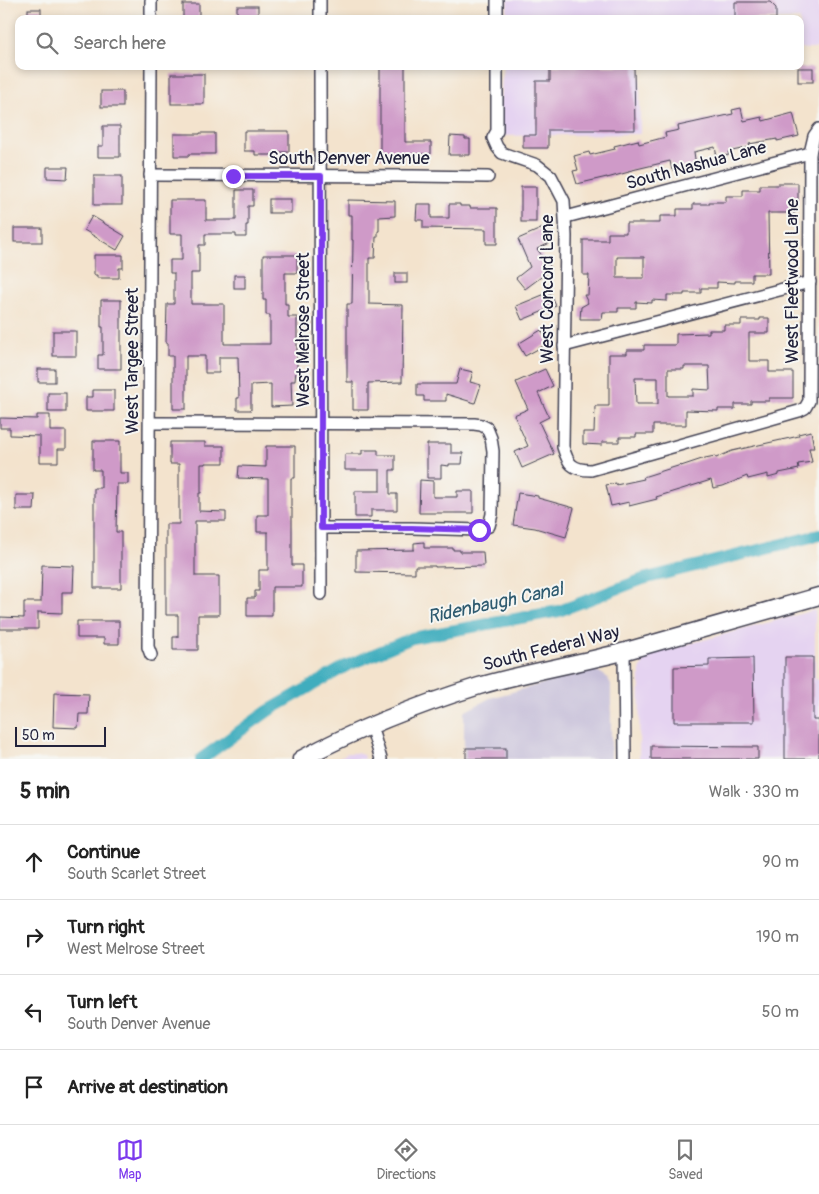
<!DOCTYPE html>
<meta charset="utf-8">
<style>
:root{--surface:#fff;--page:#f6f6f6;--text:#222;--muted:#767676;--line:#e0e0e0;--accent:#7c3aed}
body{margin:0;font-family:Pangolin,sans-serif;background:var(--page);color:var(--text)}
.scale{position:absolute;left:15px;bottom:12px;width:91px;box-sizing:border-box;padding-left:5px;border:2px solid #22223b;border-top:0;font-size:14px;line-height:18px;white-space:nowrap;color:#22223b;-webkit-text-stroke:4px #f6f6f2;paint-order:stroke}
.stop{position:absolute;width:15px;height:15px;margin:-11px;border:4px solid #7c3aed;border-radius:50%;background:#fff}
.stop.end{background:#7c3aed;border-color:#fff;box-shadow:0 1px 5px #0008}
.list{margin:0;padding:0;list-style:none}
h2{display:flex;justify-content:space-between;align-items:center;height:65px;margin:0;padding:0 20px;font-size:21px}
h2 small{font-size:16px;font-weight:400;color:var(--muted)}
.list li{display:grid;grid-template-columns:32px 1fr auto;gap:15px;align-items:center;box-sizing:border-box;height:75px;padding:0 20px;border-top:1px solid var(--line)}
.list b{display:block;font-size:19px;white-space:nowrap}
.list p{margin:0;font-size:16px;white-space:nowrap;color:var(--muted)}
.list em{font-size:16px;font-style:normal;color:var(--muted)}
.icon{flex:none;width:28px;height:28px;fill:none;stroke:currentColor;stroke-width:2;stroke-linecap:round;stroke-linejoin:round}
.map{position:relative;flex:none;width:819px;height:759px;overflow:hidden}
.search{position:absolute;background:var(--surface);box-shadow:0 2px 8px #0003;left:15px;right:15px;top:15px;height:55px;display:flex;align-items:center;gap:12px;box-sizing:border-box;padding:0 18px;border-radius:10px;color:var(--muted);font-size:19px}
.sheet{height:365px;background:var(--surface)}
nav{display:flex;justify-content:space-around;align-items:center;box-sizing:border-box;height:70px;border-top:1px solid var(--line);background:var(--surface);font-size:14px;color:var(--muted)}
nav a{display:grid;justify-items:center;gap:2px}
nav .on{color:var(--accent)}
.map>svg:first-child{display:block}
</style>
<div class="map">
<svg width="819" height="759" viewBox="0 0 819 759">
<rect width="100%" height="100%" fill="#f6f6f2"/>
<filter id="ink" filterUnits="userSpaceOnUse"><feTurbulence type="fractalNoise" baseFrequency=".02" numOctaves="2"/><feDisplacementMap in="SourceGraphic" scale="10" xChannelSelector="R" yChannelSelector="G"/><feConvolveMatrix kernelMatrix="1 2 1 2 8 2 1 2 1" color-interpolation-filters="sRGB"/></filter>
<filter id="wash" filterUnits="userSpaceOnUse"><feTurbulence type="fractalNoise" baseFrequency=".0096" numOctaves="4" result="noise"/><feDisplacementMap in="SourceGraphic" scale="20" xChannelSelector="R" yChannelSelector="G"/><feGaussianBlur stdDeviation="1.12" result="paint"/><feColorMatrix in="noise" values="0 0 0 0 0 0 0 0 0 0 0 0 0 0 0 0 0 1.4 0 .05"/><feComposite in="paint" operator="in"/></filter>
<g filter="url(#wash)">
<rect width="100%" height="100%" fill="#f3e3cd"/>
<g fill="#e5d3f1">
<polygon points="508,0 819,0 819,49 800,49 800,19 506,19"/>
<polygon points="503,66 640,66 640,134 497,136"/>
<polygon points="815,610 815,679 819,680 819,759 639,759 640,671 643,663 646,660 647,655"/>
<polygon points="348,753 356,753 363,755 365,759 336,759"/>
</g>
<polygon fill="#c7c0d9" points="592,670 599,672 607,677 611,684 611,759 464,759 464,712 490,698"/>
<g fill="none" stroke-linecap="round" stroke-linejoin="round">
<polyline stroke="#40adbe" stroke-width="12" points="201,759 268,711 346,666 412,638 559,611 643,579 819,535"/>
</g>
<g id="blocks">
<g fill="#cf9ac8" fill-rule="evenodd">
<polygon points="735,2 770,2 776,8 776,19 735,19"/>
<rect x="183" y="4" width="16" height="15"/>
<rect x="237" y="6" width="21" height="13"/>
<rect x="28" y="9" width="13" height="10"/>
<polygon points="380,66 405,66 405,142 431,142 431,154 405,154 405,158 380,158"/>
<polygon points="550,66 634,66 635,130 548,130 548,148 523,148 523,135 536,135 536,81 550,81"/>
<rect x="798" y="68" width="15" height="14"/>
<rect x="171" y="74" width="33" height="30"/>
<rect x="101" y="91" width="22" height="16"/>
<polygon points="741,108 744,121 762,117 763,121 793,113 799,136 777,141 777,139 749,144 750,147 728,152 729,155 717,157 715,147 694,152 696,166 672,170 670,161 628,171 629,172 607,178 607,177 577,184 573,171 578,170 574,156 589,152 590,155 615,149 614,146 638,140 639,144 666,137 665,133 679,130 678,126 733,114 732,110"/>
<polygon points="103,126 120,126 120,157 98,157 98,146 103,146"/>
<polygon points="244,131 289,131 289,152 277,152 277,155 255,155 255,151 244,151"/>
<polygon points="200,133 215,133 215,154 189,154 189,156 174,156 174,134 200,134"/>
<polygon points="450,136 465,137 465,139 470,139 470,155 449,155"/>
<polygon points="47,167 68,167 67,179 47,178"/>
<rect x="94" y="176" width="28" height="29"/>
<path d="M778 183H798V204H795V213H768L769 274H752V281H735V283L717 282V288H701V293H684V295H667V301L652 300V303L636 302V308H618V312H603L602 319H580L581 307 588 303 584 295H588L589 275H583V240H608V233H626V223H660V216H677V209H693V204H709V202H726V196H743V190H760V185H778ZM617 257H644V278H617Z"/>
<rect x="521" y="187" width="15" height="35"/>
<polygon points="236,190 253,190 253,206 248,206 248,225 246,225 246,237 236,237 236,234 205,234 205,245 199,245 199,273 191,273 191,304 224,304 224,344 270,344 270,315 266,315 266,300 263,300 263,255 297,255 297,273 285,273 285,304 288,304 288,317 297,317 297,370 296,370 295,381 291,381 292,406 271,407 271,384 251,385 251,410 237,410 237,398 239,398 238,357 219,357 219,373 205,373 205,356 186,356 186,409 173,409 173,356 168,356 168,343 166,343 167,304 174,304 174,273 170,273 170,260 182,260 182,234 170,234 170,200 206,200 206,220 236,220"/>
<rect x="269" y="199" width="22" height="14"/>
<polygon points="348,200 395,201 395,216 379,217 379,231 378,231 378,237 376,237 375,258 369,258 369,304 403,305 402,382 368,383 368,410 353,410 353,382 347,382 347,304 352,304 353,240 352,240 352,215 348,215"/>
<polygon points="417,204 431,204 431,218 449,218 449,204 460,204 460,206 470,206 470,208 497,208 497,244 486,244 486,229 423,228 423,220 416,220"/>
<polygon points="92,216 125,236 117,250 84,230"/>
<rect x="14" y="228" width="28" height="14"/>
<polygon points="543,228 550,243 537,249 552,269 525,289 516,278 530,267 518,239"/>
<polygon points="94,255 123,255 123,268 119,268 119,278 97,278 97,275 94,275"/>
<rect x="395" y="273" width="12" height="10"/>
<rect x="234" y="275" width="11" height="13"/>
<polygon points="550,292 556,306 522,320 516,306"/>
<polygon points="101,300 121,300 121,369 98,369 98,355 103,355 103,327 101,327"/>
<path d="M760 318H769V333H749V361H769V372H793V398H769V401H751V404H735V409H718V411L686 410V425H653V434H636V437H619V442H602V445L583 444V432H594L595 406H609V354H627V350H644V345H676V334L709 333V330H724V325H741V320H760ZM684 366H709L710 390 693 389V396H668V369H684ZM635 378H658V404H636Z"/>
<polygon points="541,330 549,343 525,356 518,344"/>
<rect x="53" y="331" width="23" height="25"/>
<rect x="38" y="369" width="17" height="13"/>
<polygon points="460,369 473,372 470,382 481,385 475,403 446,394 446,401 424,401 424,396 417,396 417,384 456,384"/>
<polygon points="545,369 553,386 538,393 549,417 539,422 554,454 522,468 515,452 528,446 514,415 528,409 516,382"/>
<polygon points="93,390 114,390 114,411 86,411 86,397 93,397"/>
<rect x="48" y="393" width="18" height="19"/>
<polygon points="37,415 50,415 50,431 66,431 66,449 58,449 58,462 40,462 40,436 10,435 10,428 0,428 0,418 37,419"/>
<polygon points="811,431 814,448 809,448 812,462 798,464 799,469 779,473 779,475 768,478 768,474 748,479 747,476 723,486 713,488 711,480 656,497 657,499 629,506 629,502 611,506 606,485 616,483 616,485 644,479 643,477 681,465 681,466 705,458 715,456 716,458 732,451 799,436 798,434"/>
<polygon points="93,441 120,441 120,473 128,473 128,484 117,484 116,532 121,532 121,588 94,588 94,488 101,488 101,470 93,470"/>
<polygon points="170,442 205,442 205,446 224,446 224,463 205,463 205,464 201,464 201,493 199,493 199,511 226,512 226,521 195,521 195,576 219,576 219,615 198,615 198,650 173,650 173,637 178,637 178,615 166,615 166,524 179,524 179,464 170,464"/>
<polygon points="427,444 451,444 451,453 463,453 462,464 449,464 449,466 441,465 441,478 427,478"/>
<polygon points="266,446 295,446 295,478 291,478 291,508 292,508 292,565 302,565 302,587 272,587 272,616 247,616 247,598 255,598 255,591 259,591 259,570 268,570 268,532 257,532 257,515 268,515 268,479 238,478 239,466 266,467"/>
<polygon points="362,450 378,450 378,455 395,455 395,470 390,470 390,494 397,494 397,510 371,510 371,517 355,517 355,491 380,491 380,470 345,470 345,454 362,454"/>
<polygon points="420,480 433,481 433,497 457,497 457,491 473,491 473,513 419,513"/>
<polygon points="518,493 538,496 538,498 574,508 566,537 535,528 513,525"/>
<polygon points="16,495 35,495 34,510 16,510"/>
<polygon points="424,542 424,548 453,548 453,550 460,550 460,552 483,552 484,566 435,567 435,566 415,566 415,573 356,572 356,551 414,550 414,543"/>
<polygon points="42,565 74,566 73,592 62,592 62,613 38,612 38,629 0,629 0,617 24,618 24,602 41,602"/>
<polygon points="77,621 119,621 119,644 104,644 104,638 77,638"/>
<polygon points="785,657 813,657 813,720 819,720 819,759 785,759"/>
<polygon points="753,658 754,722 674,722 674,667 709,666 709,659"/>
<polygon points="54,693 89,694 88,714 79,714 78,728 53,727"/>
<polygon points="651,746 758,747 758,759 651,759"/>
<rect x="466" y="748" width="40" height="11"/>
</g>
</g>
</g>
<g filter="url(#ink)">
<use href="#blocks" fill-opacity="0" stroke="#413f51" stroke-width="1"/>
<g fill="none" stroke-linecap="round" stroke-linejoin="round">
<defs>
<g id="minor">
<polyline points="320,0 320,19"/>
<polyline points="151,19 151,0"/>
<polyline points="497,19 497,0"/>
<polyline points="151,66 148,647 151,655"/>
<polyline points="320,66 321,594"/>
<path d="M497 66V131L493 138 497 147 502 153 537 165 551 176 564 201 566 236 563 447C568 464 572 470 591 470L799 411 805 408 809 401 810 153"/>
<polyline points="150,175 413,176 488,177"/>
<polyline points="566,217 810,153 814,136 819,129"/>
<polyline points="564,346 810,282"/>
<polyline points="150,423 474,424 481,425 487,428 491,438 493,451 492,514 489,526 479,530 412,528 321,528"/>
<polyline points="624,651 625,759"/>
<polyline points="371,726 381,759"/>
</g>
<path id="secondary" d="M301 759C357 729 418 705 479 686 527 672 577 664 626 651 691 633 755 614 819 596"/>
</defs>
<use href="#minor" stroke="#413f51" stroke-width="14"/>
<use href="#secondary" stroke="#413f51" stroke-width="19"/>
<use href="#minor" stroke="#fff" stroke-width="11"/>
<use href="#secondary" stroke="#fff" stroke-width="16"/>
</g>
</g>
<g fill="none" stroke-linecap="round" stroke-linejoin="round" filter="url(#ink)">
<polyline stroke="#7c3aed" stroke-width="6" points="233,176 321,176 321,528 412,528 479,530"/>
</g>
<g text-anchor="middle" stroke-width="4" stroke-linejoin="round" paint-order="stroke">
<g font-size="18" fill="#22223b" stroke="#f6f6f2">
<text x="349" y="164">South Denver Avenue</text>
<text transform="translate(696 165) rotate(-15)" y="6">South Nashua Lane</text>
<text transform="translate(792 281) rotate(-90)" y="6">West Fleetwood Lane</text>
<text transform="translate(547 289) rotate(-90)" y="6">West Concord Lane</text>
<text transform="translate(303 330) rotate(-90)" y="6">West Melrose Street</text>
<text transform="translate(132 361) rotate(-90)" y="6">West Targee Street</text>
<text transform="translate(551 648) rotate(-14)" y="6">South Federal Way</text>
</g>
<g font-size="19" font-style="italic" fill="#2e5a6f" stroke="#f6f6f2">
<text transform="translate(495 602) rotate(-12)" y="7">Ridenbaugh Canal</text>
</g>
</g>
</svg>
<div class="scale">50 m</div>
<div class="stop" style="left:479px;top:530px"></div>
<div class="stop end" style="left:233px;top:176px"></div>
<div class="search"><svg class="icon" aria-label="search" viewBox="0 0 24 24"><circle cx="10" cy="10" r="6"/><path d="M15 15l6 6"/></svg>Search here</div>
</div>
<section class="sheet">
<h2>5 min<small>Walk · 330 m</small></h2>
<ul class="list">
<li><svg class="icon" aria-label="ahead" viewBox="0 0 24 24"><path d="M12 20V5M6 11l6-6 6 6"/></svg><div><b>Continue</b><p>South Scarlet Street</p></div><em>90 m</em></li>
<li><svg class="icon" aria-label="right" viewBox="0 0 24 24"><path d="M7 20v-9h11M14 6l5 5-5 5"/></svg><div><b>Turn right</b><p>West Melrose Street</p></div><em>190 m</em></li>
<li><svg class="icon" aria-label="left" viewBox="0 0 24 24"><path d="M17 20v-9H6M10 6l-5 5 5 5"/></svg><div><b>Turn left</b><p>South Denver Avenue</p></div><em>50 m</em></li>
<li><svg class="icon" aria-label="arrive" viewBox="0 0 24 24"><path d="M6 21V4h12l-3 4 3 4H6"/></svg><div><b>Arrive at destination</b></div></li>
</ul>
</section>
<nav>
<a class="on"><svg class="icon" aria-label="map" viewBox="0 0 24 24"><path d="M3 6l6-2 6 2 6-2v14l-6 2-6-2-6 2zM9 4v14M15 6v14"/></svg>Map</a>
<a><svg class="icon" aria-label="directions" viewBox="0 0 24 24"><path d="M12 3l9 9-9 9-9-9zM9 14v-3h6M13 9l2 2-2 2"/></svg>Directions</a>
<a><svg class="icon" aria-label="saved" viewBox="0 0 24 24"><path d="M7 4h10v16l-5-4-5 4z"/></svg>Saved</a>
</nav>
